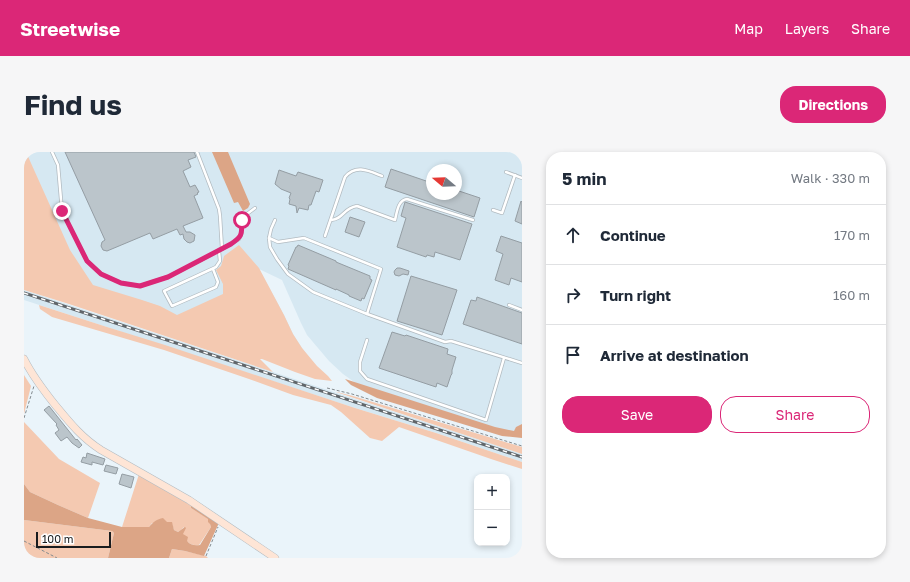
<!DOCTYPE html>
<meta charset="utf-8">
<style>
:root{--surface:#fff;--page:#f6f6f7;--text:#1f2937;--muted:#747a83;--line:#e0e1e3;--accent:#db2777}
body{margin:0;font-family:"Golos Text",sans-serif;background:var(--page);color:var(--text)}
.controls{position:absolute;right:12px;bottom:12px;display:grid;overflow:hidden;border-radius:8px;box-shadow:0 2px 6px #0003}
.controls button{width:36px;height:36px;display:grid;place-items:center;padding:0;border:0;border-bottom:1px solid var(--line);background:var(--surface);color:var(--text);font:20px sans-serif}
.compass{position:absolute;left:402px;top:12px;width:36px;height:36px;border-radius:50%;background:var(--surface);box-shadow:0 2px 6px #0003;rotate:289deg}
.scale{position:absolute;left:12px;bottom:10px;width:75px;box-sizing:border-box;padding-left:4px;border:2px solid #191c1e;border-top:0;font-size:11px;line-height:14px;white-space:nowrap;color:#191c1e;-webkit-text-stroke:3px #fff;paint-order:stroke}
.stop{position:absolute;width:12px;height:12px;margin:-9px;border:3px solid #db2777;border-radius:50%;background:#fff}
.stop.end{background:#db2777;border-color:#fff;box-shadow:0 1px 4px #0008}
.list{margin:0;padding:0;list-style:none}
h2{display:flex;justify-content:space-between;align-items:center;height:52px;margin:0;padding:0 16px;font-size:17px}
h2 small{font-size:13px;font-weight:400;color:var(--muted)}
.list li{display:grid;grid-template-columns:26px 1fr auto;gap:12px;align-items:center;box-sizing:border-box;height:60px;padding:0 16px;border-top:1px solid var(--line)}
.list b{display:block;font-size:15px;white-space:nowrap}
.list em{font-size:13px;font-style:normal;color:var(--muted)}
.actions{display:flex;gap:8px;padding:12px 16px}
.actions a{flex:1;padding:9px 0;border:1px solid var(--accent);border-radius:16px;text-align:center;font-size:14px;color:var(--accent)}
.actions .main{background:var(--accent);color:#fff}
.icon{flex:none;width:22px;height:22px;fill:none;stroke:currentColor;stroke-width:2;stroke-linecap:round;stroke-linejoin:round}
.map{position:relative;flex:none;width:498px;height:406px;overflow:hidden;border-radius:16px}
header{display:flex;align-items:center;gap:24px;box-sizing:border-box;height:56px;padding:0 20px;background:var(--accent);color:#fff}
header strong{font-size:19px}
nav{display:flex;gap:22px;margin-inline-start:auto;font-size:14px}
.intro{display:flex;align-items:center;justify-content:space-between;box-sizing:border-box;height:96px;padding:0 24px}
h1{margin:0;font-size:28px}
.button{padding:10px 18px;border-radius:16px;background:var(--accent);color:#fff;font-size:14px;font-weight:700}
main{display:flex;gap:24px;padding:0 24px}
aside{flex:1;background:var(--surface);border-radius:16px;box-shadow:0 2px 6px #0003}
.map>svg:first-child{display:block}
</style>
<header>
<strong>Streetwise</strong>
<nav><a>Map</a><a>Layers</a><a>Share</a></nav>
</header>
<div class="intro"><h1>Find us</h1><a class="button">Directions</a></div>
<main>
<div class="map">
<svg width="498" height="406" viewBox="0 0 498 406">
<rect width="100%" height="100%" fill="#eaf4fa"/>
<g fill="#d6e8f2" fill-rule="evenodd">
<path d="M0 0H498V283L487 282 333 232 319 222 305 209 283 183 277 171 258 128 235 117 260 163 269 182 278 196 291 213 11 123ZM408 18H432V42H408Z"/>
<polygon points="0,138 498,302 498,310 412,281 331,256 0,148"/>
</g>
<g fill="#f4c9b1">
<polygon points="0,0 2,0 46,98 69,133 118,148 136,154 153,163 199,142 199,132 192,118 197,114 200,104 215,93 235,116 260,163 269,182 278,196 293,214 304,224 308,229 291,227 271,220 238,207 236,207 249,220 45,152 0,138"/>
<polygon points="15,153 83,175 141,193 331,256 412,281 498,310 498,317 467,307 375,275 358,289 346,286 317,260 307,253 269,243 225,227 140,198 28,165 16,157"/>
<polygon points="0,223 7,234 0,262"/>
<polygon points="312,240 313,240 329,244 498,295 498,302"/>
<polygon points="0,270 35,307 76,331 64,366 34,353 6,340 0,332"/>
<path d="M115 322 167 352V356L185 367 187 375 175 393C168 394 160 390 159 382 159 379 160 377 160 375L157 378 154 380 150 378 148 372 128 371 125 375H98Z"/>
<polygon points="0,368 88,379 90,381 84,406 0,406"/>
<polygon points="148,397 161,399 182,404 184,406 145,406"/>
</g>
<g fill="#dca586">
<polygon points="188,0 204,0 226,52 224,56 219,59 214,50 210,51"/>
<polygon points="321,227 471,275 490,279 492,275 498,272 498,286 478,284 353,246 327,233"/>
<path d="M0 332 6 340 34 353 64 366 98 375H125C129 370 133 367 139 366L143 370H148L150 378 154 380 161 375 162 376 159 382 164 385 163 389C166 393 171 394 176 393L187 375 186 372 184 370V367L167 356V352L194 370V373L180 404 161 399 148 397 145 406H84L90 381 88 379 0 368Z"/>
</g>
<g fill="#bbc5cb" stroke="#949da3">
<polygon points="41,0 170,0 172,5 164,8 167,15 159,19 166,35 171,33 175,40 173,41 174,42 170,44 179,66 159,74 162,80 166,80 171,83 170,89 166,91 163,90 160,87 159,82 156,83 153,77 129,87 126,81 83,99 79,98 77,94 78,90 81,88"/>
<polygon points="367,17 408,31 408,42 432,42 432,38 456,46 450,65 361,35"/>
<polygon points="255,18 272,24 274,20 299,28 295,40 292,39 287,53 285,53 284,58 275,56 273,61 272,54 265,52 266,47 265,46 267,41 257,37 251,32"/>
<polygon points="497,49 498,50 498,72 491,69"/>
<polygon points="381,50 448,72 436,108 411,100 410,105 403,103 402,105 373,95 382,66 377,64"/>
<polygon points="326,65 341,70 335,85 321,80"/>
<polygon points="477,84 498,91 498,130 487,126 485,133 471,128 479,102 472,99"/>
<polygon points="274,93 312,109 312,110 346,124 346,127 348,128 340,147 338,146 337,149 325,144 325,143 312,137 312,138 264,117 265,114 264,113 272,95 273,95"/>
<polygon points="376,116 385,119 384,123 379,122 375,124 371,123 370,120 371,118 373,116"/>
<polygon points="387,124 433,138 418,183 373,169"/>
<polygon points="453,145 498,161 498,192 439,172 447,148 452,149"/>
<polygon points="368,180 381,184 382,183 424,197 423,202 432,205 428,218 428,222 427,223 423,235 413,231 412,235 355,216"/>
<polygon points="25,254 52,288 53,287 58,293 55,296 48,291 43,285 37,289 31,281 35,278 32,273 33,272 20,258"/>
<polygon points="63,301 81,307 79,313 68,310 68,313 57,310 59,305 62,306"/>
<polygon points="82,313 94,316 92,322 80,319"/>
<polygon points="98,322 110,325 107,336 95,332"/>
</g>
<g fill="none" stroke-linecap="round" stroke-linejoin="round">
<defs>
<g id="lane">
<polyline points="28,0 34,13 38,59 63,109 77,122 97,131 116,134 144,125 198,97 215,87 218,80 217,68 219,65 231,56"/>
<polyline points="173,0 195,57 196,64 198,97"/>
<polyline points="482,20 498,26"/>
<polyline points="469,58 478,61 491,23"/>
<polyline points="251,68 247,77 245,86 246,95 253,107 264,122 289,140 343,162 421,190 427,189 498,211"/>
<path d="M307 68C320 67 319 56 333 54L371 68C373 60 374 48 383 47L449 68"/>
<path d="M301 84 321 25C332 12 345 19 358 24"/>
<polyline points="245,86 254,90 280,86 357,117 343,162"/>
<polyline points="189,117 194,130 192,135 148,154 140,139 192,115 196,109 195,99"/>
<polyline points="485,153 498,158"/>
<polyline points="343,188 336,210 336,219 343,227 462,268 480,206"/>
</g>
<path id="secondary" d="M0 207C9 225 20 239 32 254 46 271 58 286 77 298L165 348 251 406"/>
</defs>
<use href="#lane" stroke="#b2bbc1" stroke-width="4"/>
<use href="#secondary" stroke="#b2bbc1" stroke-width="8"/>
<g stroke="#838a8e" stroke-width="1" stroke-dasharray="3 2" stroke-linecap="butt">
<polyline points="303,236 328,242 498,294"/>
<polyline points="0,266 10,234"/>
<polyline points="0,389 33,406"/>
<polyline points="182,404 194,375"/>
</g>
<use href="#lane" stroke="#fff" stroke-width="2.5"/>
<use href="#secondary" stroke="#fee5d6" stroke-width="7"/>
<defs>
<polyline id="rail" points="0,141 498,305"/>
</defs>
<use href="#rail" stroke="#61666a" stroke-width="3"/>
<use href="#rail" stroke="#fff" stroke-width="1.5" stroke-dasharray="4.5" stroke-linecap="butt"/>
</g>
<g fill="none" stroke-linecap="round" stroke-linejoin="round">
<path stroke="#db2777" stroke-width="5" d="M38 59 63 109 77 122 97 131 116 134 144 125 207 92C220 83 217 82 218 68"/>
</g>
</svg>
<div class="controls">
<button>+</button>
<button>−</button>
</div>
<svg class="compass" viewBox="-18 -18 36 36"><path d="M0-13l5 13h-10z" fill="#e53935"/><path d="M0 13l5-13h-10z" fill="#747a83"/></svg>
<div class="scale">100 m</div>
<div class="stop" style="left:218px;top:68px"></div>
<div class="stop end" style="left:38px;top:59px"></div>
</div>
<aside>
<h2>5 min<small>Walk · 330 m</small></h2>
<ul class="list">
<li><svg class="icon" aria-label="ahead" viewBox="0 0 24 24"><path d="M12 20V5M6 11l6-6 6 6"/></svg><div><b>Continue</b></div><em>170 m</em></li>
<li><svg class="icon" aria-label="right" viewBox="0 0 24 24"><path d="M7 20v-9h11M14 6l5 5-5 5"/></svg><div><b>Turn right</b></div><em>160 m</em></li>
<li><svg class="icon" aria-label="arrive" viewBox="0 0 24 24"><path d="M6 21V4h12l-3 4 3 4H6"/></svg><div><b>Arrive at destination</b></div></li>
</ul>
<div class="actions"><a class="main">Save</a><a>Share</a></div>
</aside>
</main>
